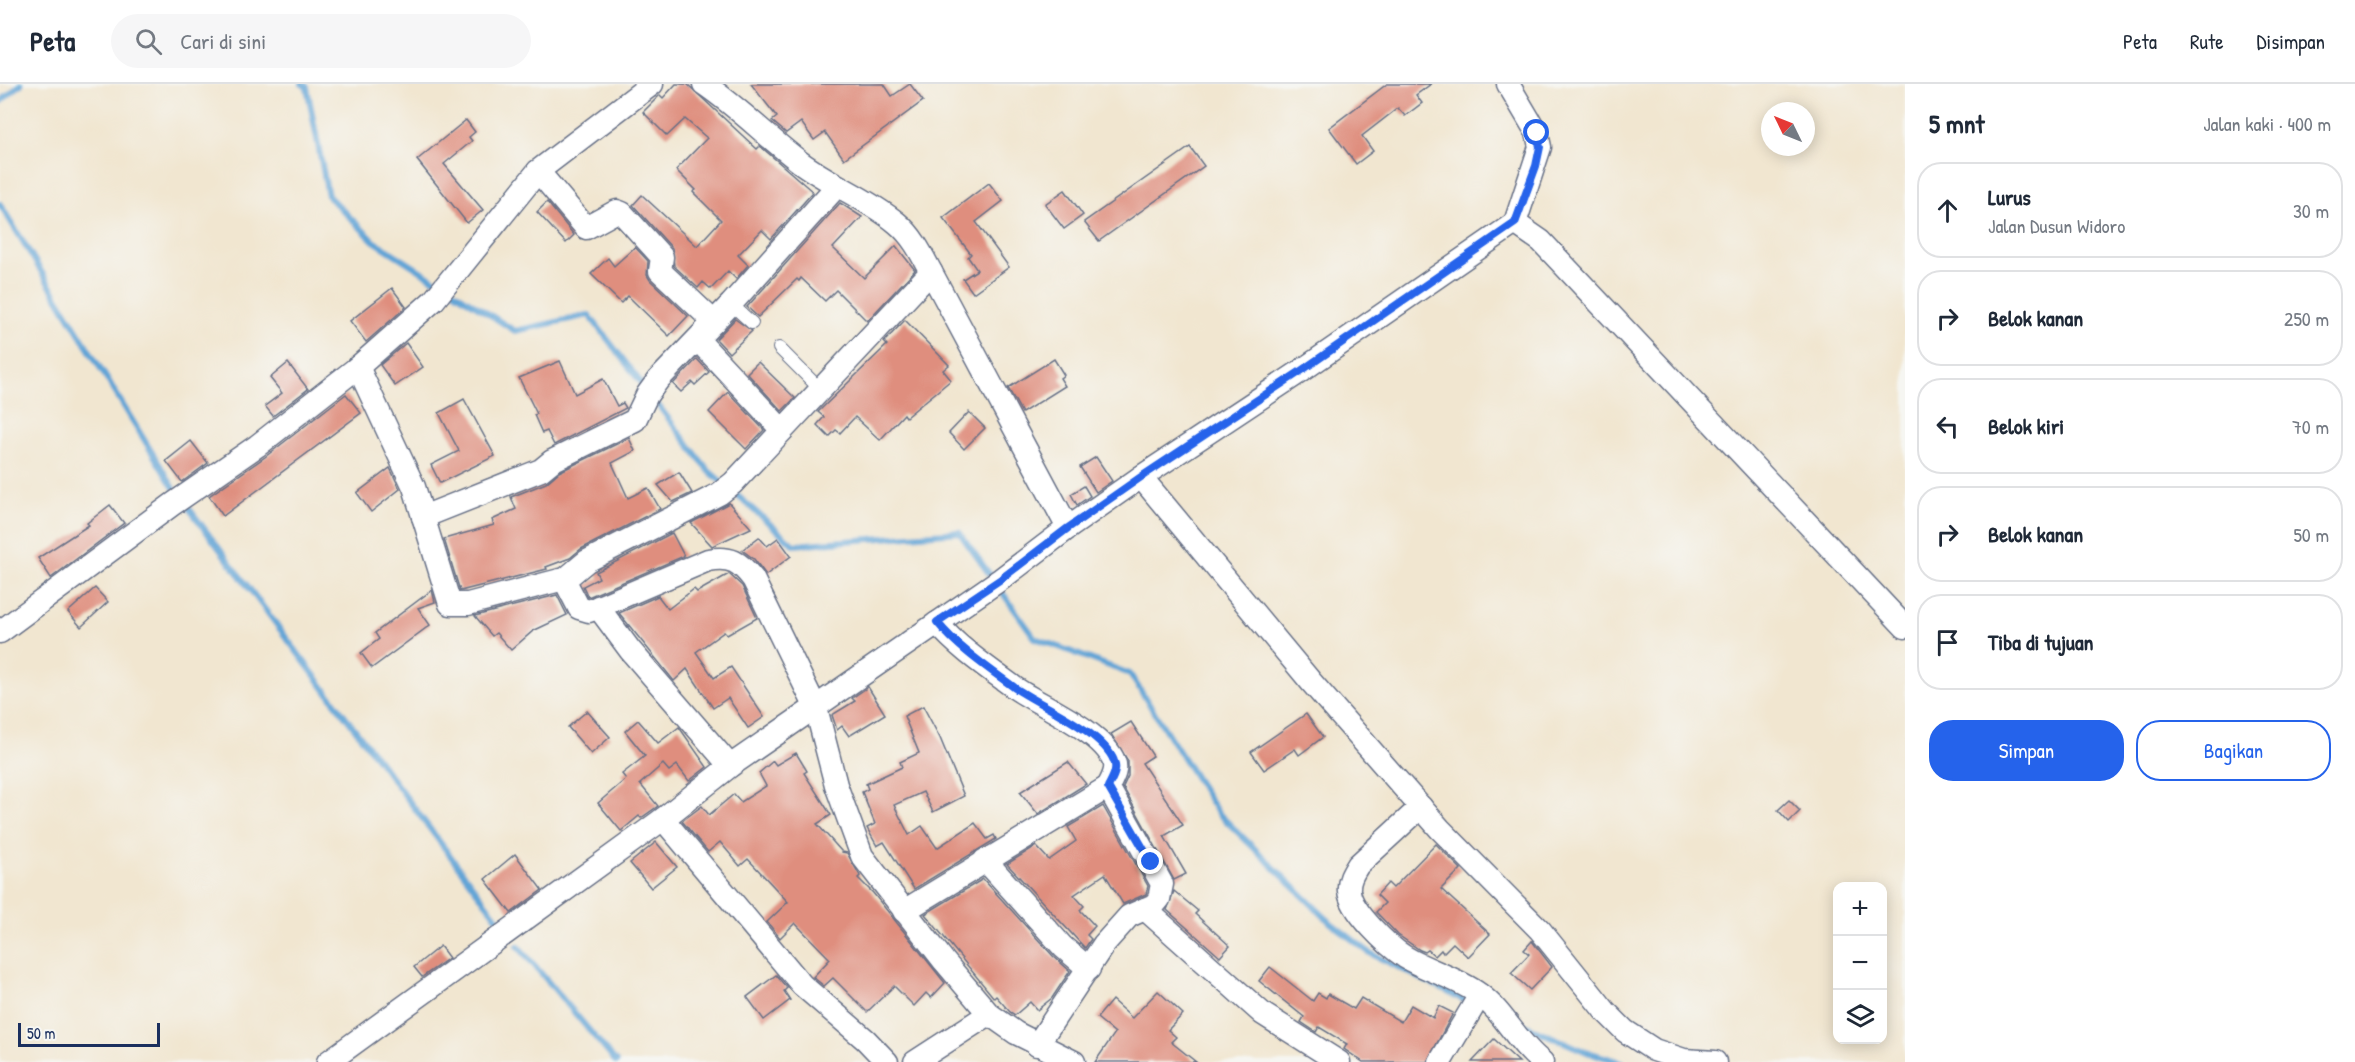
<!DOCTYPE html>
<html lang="id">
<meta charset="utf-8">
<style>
:root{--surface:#fff;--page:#f6f6f7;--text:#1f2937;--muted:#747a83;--line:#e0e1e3;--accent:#2563eb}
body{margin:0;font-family:"Patrick Hand",sans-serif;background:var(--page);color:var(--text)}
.controls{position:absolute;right:18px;bottom:18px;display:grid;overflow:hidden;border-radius:12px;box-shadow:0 3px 15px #0003}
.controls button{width:54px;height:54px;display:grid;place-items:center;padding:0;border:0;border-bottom:2px solid var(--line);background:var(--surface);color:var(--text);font:30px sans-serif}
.compass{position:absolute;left:1761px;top:18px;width:54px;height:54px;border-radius:50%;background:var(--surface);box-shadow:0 3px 15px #0003;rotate:313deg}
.scale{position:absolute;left:18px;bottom:15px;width:142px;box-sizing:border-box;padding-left:6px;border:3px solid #1b2f5e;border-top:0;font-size:16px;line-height:21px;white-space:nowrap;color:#1b2f5e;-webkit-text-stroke:4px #f6f6f2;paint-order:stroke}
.stop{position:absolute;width:18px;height:18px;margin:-14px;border:4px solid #2563eb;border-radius:50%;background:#fff}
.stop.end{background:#2563eb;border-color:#fff;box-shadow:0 2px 6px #0008}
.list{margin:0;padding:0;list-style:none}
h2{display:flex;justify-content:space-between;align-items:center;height:78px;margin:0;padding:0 24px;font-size:26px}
h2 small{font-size:20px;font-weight:400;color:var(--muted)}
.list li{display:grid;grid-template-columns:39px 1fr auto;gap:18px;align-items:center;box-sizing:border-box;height:96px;margin:0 12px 12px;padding:0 12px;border:2px solid var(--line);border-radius:24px}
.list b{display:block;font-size:22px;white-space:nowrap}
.list p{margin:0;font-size:20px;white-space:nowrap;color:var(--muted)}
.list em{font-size:20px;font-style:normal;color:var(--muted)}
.actions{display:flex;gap:12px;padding:18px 24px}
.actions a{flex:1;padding:14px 0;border:2px solid var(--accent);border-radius:24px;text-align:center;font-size:21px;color:var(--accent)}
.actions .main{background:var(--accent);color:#fff}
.icon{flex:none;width:33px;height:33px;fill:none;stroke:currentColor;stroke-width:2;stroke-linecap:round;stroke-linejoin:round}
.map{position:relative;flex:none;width:1905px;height:978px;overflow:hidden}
header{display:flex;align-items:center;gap:36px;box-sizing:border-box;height:84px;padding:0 30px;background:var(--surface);border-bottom:2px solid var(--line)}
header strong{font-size:28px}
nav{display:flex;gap:33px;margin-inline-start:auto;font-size:21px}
.search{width:420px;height:54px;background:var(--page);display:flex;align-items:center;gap:15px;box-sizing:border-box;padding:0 21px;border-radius:33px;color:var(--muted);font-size:22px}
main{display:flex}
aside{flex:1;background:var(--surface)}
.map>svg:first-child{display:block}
</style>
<header>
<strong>Peta</strong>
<div class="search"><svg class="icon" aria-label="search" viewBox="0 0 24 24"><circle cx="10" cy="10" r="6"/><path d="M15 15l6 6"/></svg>Cari di sini</div>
<nav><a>Peta</a><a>Rute</a><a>Disimpan</a></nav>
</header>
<main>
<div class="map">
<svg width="1905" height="978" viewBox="0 0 1905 978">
<rect width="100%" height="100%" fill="#f6f6f2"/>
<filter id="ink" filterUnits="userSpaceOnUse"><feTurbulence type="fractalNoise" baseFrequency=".0167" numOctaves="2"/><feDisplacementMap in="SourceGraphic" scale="12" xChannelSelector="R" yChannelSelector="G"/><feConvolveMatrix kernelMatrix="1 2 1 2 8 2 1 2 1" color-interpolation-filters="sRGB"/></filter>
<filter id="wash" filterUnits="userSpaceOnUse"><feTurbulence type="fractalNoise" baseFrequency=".008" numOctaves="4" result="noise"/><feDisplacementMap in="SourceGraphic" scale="24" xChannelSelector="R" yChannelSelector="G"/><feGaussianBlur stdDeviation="1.35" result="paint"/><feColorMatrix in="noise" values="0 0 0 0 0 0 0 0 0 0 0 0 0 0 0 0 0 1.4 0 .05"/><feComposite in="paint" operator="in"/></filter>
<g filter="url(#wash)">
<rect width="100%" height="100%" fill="#f1e6d0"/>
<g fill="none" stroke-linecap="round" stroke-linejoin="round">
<g stroke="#62a4d6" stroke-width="6">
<polyline points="302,0 307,3 328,112 374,157 441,200"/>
<polyline points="0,18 21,0"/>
<polyline points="0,120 178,411"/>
<polyline points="450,205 515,247 589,231 645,304"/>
<polyline points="651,312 709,387 794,461 959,448 993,495"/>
<polyline points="185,419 500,838"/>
<polyline points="999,504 1035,554 1130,590 1218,729 1331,839 1370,869 1470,919"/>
<polyline points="518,862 616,978"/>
<polyline points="1515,937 1587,968 1621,978"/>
</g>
</g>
<g id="blocks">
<g fill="#df8e7e">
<polygon points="676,0 687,0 757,65 760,62 813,108 771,155 762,146 738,171 748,181 736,195 728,187 711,205 703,198 698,204 674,182 672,164 633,121 642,111 697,162 721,136 693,108 696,106 676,86 707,54 685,35 667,52 643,28 660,11 663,14"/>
<polygon points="751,0 884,0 892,12 910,0 923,17 844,75 825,48 814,56 801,38 786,49 772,37 777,33"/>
<polygon points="1387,0 1431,0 1416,11 1422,19 1405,32 1398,24 1362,52 1373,67 1356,80 1329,44"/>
<polygon points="466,36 475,48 469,53 472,57 444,80 483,126 467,139 417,76"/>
<polygon points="1190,63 1204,82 1099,157 1084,138"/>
<polygon points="989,99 1003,117 976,138 1009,183 973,209 963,195 977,186 968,173 971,170 943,134"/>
<polygon points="1065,106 1083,131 1064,145 1045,120"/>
<polygon points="547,118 574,151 566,159 537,128"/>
<polygon points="840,119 862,133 833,164 864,194 896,162 915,186 867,237 836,206 825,217 801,194 799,197 797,195 758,233 747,223"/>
<polygon points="635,163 648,177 647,191 650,196 688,232 669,252 628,212 621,219 591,190 608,174 614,182"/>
<polygon points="392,204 406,223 366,258 350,237"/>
<polygon points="735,235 752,247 729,269 716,255"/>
<polygon points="905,236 949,281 943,286 951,296 906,333 904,330 880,356 855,333 840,349 836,346 829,353 817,341 824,333 818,328 887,261 884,258"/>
<polygon points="406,259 423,283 395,302 380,281"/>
<polygon points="697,275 709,288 695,301 692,298 681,308 673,300"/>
<polygon points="1054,275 1064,291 1060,294 1065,302 1022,329 1008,304"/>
<polygon points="560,277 575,310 603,295 617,322 623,319 626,324 554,361 547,347 542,349 534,331 537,330 519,294"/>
<polygon points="758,278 795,314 782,327 747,289"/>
<polygon points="288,279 308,305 273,332 265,322 282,309 270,294"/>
<polygon points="728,308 764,346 746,365 709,328"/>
<polygon points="346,310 361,329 223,432 209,412 265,373"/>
<polygon points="464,315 495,372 440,399 431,381 459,367 439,329"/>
<polygon points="969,328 985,344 964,365 949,349"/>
<polygon points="629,354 635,367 612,379 628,414 648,404 660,425 581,465 570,474 546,483 547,485 460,507 444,455 494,441 492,436 516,425 511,413 546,399 559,388"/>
<polygon points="191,357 208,379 182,398 166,377"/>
<polygon points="1096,373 1112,397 1096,408 1080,383"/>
<polygon points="390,384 400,405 371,428 357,409"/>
<polygon points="679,388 692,409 673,418 658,401"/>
<polygon points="1084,402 1090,412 1077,421 1071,410"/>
<polygon points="729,419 751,444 712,462 691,439"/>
<polygon points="110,421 124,439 51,494 38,474 89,441 87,439"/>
<polygon points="672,449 684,472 588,513 583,502 599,494 596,488"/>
<polygon points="759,453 767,462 778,454 791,472 766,491 754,475 742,466"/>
<polygon points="729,490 742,502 757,534 727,551 724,548 696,568 714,594 731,583 764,633 748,644 728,614 713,624 687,585 674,597 619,529 658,512 668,525 694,505 697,508"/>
<polygon points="95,504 108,518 81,543 68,528"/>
<polygon points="432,506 435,518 418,524 430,541 372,584 361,569 379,555 375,549"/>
<polygon points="557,511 567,531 533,547 511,566 496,549 492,552 475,532"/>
<polygon points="868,603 885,630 849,652 842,642 837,646 832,631 855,617 852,614"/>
<polygon points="923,622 940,654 964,712 933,728 923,708 894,721 909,751 922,742 937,764 975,739 987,755 994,751 996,755 914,805 884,758 877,762 867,744 875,740 862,708 868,705 866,700 902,683 900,678 919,669 904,632"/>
<polygon points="587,627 610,653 591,670 568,643"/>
<polygon points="1306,630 1323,653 1299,671 1295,665 1264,686 1251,668"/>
<polygon points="638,636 658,659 679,643 707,683 689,697 677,681 669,687 663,680 640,700 658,722 641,734 639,732 621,747 598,719 626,695 622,690 645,672 625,647"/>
<polygon points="1131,638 1153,672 1142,679 1183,741 1164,752 1186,790 1174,796 1123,703 1128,692 1128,677 1111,650"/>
<polygon points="796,669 807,687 804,689 831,731 817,740 842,768 847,769 860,792 858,794 873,809 945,899 931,914 926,909 914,922 894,902 867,928 833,894 824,902 813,893 830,875 795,839 780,854 767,838 788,818 748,775 740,782 720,758 708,768 682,737 702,722 709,731 734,710 741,718 766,702 759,689 773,677 776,681"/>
<polygon points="1068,678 1086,700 1038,730 1020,708"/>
<polygon points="1789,716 1800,727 1789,738 1778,726"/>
<polygon points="1103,722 1148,802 1146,810 1123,820 1105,790 1074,811 1084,822 1080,826 1095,842 1087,851 1091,855 1085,864 1007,780 1036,762 1049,776 1076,757 1068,743"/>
<polygon points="656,758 677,783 651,804 630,779"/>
<polygon points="1436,760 1461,785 1441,805 1490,850 1468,873 1453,859 1443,869 1441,866 1435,872 1428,866 1425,868 1420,866 1398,851 1376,828 1385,819 1377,811 1388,799 1393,804"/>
<polygon points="515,770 542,806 511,829 485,795"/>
<polygon points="983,795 1053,872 1070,887 1052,914 1037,926 1030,918 1015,931 1010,928 996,912 994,914 925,830"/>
<polygon points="1174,807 1198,827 1195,830 1230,862 1220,873 1167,826"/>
<polygon points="1532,857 1552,883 1530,906 1511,889 1529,870 1524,866"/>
<polygon points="440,862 449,874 422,893 414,883"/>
<polygon points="1270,883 1313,917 1318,909 1326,914 1328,910 1354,925 1361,914 1401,938 1411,921 1433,934 1439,922 1453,929 1427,978 1363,978 1344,965 1347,960 1319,943 1316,948 1301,938 1304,933 1259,897"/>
<polygon points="776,891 787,904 784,907 790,916 764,936 747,913"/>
<polygon points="1158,907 1183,930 1168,946 1176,953 1171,958 1196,978 1095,978 1115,949 1097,934 1112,916 1132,934"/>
<polygon points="1494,955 1519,978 1472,978"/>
</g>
</g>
</g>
<g filter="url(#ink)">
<use href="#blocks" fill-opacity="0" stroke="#666f86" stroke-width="1.5"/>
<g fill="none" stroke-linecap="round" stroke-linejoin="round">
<defs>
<g id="lane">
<polyline points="731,220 752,239"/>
<polyline points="779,264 820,305"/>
</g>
<g id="street">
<path d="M704 0C738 23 767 53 800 78 831 101 868 115 897 139 913 152 922 171 931 188L1068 444"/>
<polyline points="1508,0 1537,49 1540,63 1515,139"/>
<polyline points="538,87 586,144 617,127 622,129 662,173 660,187 714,238"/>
<polyline points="1515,139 1541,157 1905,543"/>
<polyline points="698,256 782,346"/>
<path d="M358 283 414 403 450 520H468L560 496 566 499 579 524 589 527 708 476C731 472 740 478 753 495L816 624 836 701 862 772 944 877 989 930 1016 949 1074 978"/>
<polyline points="1141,393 1312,599 1440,745 1540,846 1605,927 1625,947 1654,966 1684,976 1715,978"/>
<polyline points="423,433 541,386 552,377 635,336 647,311 658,296 731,220 836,103"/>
<polyline points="563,497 587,477 719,410 733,399 931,188"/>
<polyline points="598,523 630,566 730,682"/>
<path d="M937 539C958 564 988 584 1015 604 1041 622 1102 647 1114 677 1118 686 1112 695 1108 703L1162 800 1159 815 1154 821 1129 832 1104 860 1037 961"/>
<polyline points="0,548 173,420 257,362 358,283 434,216 538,87 652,0"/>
<path d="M1421 723 1358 781C1353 789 1348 797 1349 807 1351 827 1388 862 1405 873 1428 887 1456 893 1479 910 1504 928 1517 959 1542 978"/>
<polyline points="663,735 802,901 866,956 887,978"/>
<polyline points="985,776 1063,863 1089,885"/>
<polyline points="1145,825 1263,930 1339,978"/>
<polyline points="904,827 1108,703"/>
<polyline points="328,978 663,735 730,682 1001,495 1068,444 1141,393 1298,289 1515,139"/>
<polyline points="915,978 989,930"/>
<polyline points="1440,978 1480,911"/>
</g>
</defs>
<use href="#lane" stroke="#666f86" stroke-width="14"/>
<use href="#street" stroke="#666f86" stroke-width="25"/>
<use href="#lane" stroke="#fff" stroke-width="12"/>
<use href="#street" stroke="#fff" stroke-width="22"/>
</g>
</g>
<g fill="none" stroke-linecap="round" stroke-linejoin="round" filter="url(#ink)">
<path stroke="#2563eb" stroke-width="8" d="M1151 778 1108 703C1112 695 1118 686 1114 677 1102 647 1041 622 1015 604 988 584 958 564 937 538L1001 495 1068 444 1141 393 1298 289 1515 139 1536 82 1540 63 1537 49"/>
</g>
</svg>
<div class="controls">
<button>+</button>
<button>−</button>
<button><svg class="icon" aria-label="layers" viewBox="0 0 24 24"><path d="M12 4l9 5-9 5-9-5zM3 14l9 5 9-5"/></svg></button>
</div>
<svg class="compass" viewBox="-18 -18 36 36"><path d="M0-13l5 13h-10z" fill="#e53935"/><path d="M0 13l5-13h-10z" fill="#747a83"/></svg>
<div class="scale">50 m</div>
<div class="stop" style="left:1537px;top:49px"></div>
<div class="stop end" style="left:1151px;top:778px"></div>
</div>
<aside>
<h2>5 mnt<small>Jalan kaki · 400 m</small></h2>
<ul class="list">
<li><svg class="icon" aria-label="ahead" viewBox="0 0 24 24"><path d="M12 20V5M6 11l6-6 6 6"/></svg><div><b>Lurus</b><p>Jalan Dusun Widoro</p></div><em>30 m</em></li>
<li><svg class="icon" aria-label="right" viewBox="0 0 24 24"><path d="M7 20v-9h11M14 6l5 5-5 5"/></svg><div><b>Belok kanan</b></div><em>250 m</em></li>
<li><svg class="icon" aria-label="left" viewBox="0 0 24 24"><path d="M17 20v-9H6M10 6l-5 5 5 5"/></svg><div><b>Belok kiri</b></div><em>70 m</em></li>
<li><svg class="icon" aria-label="right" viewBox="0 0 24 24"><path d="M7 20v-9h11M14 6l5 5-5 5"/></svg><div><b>Belok kanan</b></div><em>50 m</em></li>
<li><svg class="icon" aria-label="arrive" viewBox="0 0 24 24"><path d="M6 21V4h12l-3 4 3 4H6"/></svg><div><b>Tiba di tujuan</b></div></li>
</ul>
<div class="actions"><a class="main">Simpan</a><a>Bagikan</a></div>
</aside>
</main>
